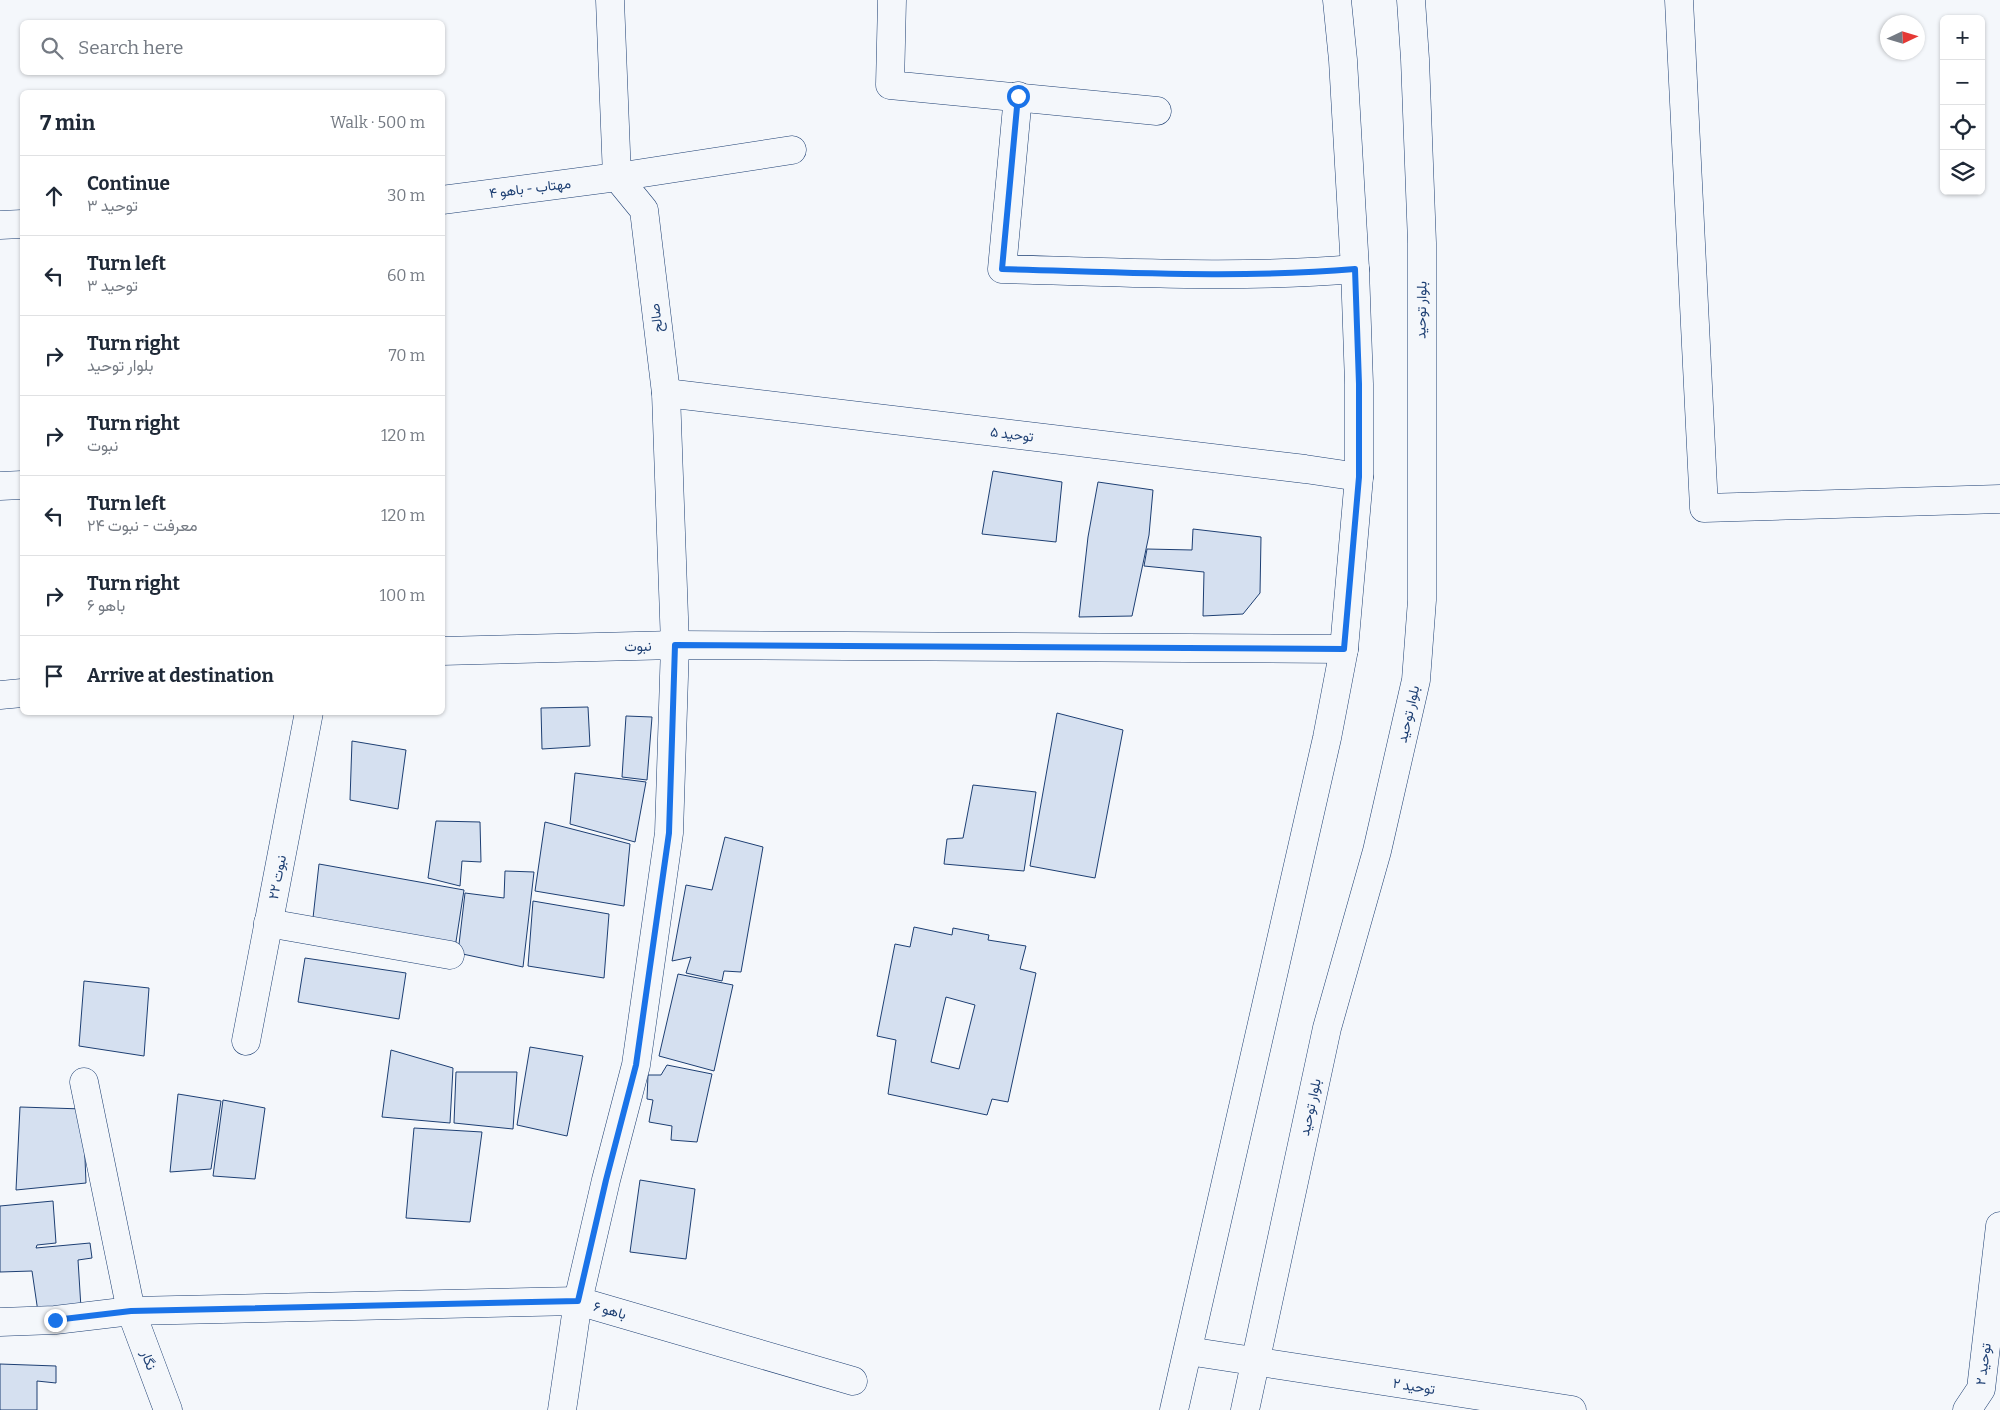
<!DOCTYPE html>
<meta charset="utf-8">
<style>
:root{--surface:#fff;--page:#f6f6f7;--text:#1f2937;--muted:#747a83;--line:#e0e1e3}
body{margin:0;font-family:Bitter,Vazirmatn,serif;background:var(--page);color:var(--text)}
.controls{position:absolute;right:15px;top:15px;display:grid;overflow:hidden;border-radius:8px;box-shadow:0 1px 4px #0004}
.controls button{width:45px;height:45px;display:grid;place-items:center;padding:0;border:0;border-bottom:1px solid var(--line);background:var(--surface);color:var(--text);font:25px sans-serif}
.compass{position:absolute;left:1880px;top:15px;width:45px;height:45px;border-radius:50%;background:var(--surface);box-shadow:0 1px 4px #0004;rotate:86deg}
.stop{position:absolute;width:15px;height:15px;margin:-11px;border:4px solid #1a73e8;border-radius:50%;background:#fff}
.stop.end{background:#1a73e8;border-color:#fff;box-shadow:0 1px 5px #0008}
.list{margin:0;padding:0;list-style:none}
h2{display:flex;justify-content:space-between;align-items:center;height:65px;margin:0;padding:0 20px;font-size:21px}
h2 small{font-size:16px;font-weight:400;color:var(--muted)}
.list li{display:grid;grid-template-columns:32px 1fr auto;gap:15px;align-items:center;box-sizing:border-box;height:80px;padding:0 20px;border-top:1px solid var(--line)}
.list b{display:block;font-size:19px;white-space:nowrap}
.list p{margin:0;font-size:16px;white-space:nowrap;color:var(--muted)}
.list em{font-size:16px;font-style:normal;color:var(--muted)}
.icon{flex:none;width:28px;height:28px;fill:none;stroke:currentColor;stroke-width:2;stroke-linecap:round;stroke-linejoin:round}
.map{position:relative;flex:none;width:2000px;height:1410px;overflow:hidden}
.search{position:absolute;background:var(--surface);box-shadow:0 1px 4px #0004;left:20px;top:20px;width:425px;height:55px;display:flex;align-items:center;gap:12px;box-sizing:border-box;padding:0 18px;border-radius:8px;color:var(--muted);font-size:19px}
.panel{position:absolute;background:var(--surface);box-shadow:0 1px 4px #0004;left:20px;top:90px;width:425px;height:625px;border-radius:8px}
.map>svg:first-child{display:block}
</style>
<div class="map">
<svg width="2000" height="1410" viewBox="0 0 2000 1410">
<rect width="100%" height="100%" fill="#f4f7fb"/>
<g fill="#d5e0f0" stroke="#1d3f73" fill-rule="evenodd">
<polygon points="993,471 1062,482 1056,542 982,534"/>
<polygon points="1098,482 1153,490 1149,535 1132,616 1079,617 1088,537"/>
<polygon points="1193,529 1261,537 1260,593 1243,614 1203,616 1204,572 1144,566 1147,549 1192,550"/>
<polygon points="588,707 590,746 542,749 541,708"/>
<polygon points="1057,713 1123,730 1095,878 1030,866"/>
<polygon points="626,716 652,717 647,780 622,777"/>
<polygon points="352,741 406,750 398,809 350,800"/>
<polygon points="575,773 646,782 635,842 570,824"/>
<polygon points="973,785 1036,792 1024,871 944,864 947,839 963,838"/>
<polygon points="436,821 480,822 481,862 462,861 460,886 428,878"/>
<polygon points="545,822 630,844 624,906 535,891"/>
<polygon points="725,837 763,847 741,972 724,971 722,981 686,973 691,957 672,961 686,885 712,890"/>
<polygon points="319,864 464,890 455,948 312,927"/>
<polygon points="505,871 534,872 523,967 458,953 465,893 504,898"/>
<polygon points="533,901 609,914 604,978 528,966"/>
<path d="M914 927 952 935 953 928 989 935 988 940 1026 946 1020 969 1036 973 1008 1102 992 1099 987 1115 888 1094 896 1040 877 1036 895 944 910 947ZM946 997 975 1005 959 1069 931 1062Z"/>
<polygon points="305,958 406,973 399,1019 298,1002"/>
<polygon points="678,974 733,985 714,1071 659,1056"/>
<polygon points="84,981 149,988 144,1056 79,1046"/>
<polygon points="530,1047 583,1056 567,1136 517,1125"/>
<polygon points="391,1050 453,1068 450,1123 382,1117"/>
<polygon points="667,1065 712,1074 697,1142 671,1140 672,1126 649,1122 653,1100 647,1099 648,1075 661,1075"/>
<polygon points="456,1072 517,1072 513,1129 454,1123"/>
<polygon points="178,1094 221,1101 211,1169 170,1172"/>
<polygon points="223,1100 265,1108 255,1179 213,1176"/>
<polygon points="20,1107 83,1109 86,1183 16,1190"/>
<polygon points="414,1128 482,1132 470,1222 406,1218"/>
<polygon points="640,1180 695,1189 686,1259 630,1252"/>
<polygon points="53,1201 56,1243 37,1245 36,1248 90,1243 92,1258 78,1260 81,1308 38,1312 32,1271 0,1272 0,1206"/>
<polygon points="0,1364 56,1366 56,1383 37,1381 37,1410 0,1410"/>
</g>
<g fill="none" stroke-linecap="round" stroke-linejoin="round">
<defs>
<g id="minor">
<polyline points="892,0 890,85 1157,111"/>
<polyline points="1679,0 1704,508 2000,499"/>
<path d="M1018 96 1002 269C1119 272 1238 279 1355 269"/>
<polyline points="442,200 617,177 792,150"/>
<polyline points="0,225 22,224"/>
<polyline points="666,393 1305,469 1359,477"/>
<polyline points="0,486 22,485"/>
<polyline points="268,923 450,955"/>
<polyline points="246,1041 309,712"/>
<polyline points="84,1082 131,1311 168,1410"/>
<polyline points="0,1322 55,1320 131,1311 578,1301 853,1381"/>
<polyline points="562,1410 578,1301 606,1180 636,1065 669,833 675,645 666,393 644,210 617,177 610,0"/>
</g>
<g id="tertiary">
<polyline points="442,651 675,645 1344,649"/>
<polyline points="0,695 22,693"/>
<polyline points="1188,1351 1572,1410"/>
<polyline points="1967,1410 1981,1389 2000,1226"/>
</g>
<g id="secondary">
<polyline points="1174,1410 1327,738 1344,649 1359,477 1359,384 1355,269 1343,60 1337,0"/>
<polyline points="1245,1410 1327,1028 1377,851 1416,680 1422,600 1422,243 1415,59 1411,0"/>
</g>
</defs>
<use href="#minor" stroke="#1d3f73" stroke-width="29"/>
<use href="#tertiary" stroke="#1d3f73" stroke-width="29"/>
<use href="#secondary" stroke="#1d3f73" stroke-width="29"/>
<use href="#minor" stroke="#f4f7fb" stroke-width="28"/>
<use href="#tertiary" stroke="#f4f7fb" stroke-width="28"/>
<use href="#secondary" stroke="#f4f7fb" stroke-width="28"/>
</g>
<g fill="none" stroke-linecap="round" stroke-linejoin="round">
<path stroke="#1a73e8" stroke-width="6" d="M55 1320 131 1311 578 1301 606 1180 636 1065 669 833 675 645 1344 649 1359 477V384L1355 269C1238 279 1119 272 1002 269L1018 96"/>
</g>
<g text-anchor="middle" stroke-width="4" stroke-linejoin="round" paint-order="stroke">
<g font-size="14" fill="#1d3f73" stroke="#f4f7fb">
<text transform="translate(530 188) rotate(-7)" y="5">مهتاب - باهو ۴</text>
<text transform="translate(1421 310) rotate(-89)" y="5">بلوار توحید</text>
<text transform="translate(656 318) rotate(-97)" y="5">صالح</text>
<text transform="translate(1012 434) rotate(7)" y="5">توحید ۵</text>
<text transform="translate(638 646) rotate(-1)" y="5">نبوت</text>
<text transform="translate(1408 714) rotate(-77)" y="5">بلوار توحید</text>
<text transform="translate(277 877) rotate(-79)" y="5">نبوت ۲۲</text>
<text transform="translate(1310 1107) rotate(-78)" y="5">بلوار توحید</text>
<text transform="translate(610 1310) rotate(16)" y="5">باهو ۶</text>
<text transform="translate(149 1360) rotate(70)" y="5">نگار</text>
<text transform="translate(1983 1364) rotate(-82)" y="5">توحید ۲</text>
<text transform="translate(1414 1386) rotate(9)" y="5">توحید ۲</text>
</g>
</g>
</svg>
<div class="controls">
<button>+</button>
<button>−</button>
<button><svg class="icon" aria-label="locate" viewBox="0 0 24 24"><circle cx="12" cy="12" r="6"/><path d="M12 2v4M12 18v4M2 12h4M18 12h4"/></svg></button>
<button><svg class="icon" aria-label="layers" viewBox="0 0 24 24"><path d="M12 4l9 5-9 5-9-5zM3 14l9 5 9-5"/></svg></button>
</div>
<svg class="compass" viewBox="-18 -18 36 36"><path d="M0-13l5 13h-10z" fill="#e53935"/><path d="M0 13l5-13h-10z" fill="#747a83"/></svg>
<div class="stop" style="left:1018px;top:96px"></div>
<div class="stop end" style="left:55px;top:1320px"></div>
<div class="search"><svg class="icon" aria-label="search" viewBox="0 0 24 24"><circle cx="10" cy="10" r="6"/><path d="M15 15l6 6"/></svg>Search here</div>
<section class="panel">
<h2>7 min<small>Walk · 500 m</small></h2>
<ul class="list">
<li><svg class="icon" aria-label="ahead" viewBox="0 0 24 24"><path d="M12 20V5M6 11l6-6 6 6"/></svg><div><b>Continue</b><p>توحید ۳</p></div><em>30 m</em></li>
<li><svg class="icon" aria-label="left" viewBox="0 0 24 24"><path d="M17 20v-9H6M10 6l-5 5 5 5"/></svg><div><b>Turn left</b><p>توحید ۳</p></div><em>60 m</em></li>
<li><svg class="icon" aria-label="right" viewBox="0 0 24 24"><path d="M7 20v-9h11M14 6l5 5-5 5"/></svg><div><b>Turn right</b><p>بلوار توحید</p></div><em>70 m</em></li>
<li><svg class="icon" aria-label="right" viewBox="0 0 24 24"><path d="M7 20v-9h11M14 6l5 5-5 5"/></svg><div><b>Turn right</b><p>نبوت</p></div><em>120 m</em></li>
<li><svg class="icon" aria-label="left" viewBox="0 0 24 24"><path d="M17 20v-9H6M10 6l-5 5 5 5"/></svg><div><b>Turn left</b><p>معرفت - نبوت ۲۴</p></div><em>120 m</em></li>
<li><svg class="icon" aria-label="right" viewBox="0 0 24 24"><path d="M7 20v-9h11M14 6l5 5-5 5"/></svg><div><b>Turn right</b><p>باهو ۶</p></div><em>100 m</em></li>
<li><svg class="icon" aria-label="arrive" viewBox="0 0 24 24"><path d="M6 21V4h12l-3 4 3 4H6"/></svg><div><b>Arrive at destination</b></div></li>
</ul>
</section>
</div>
